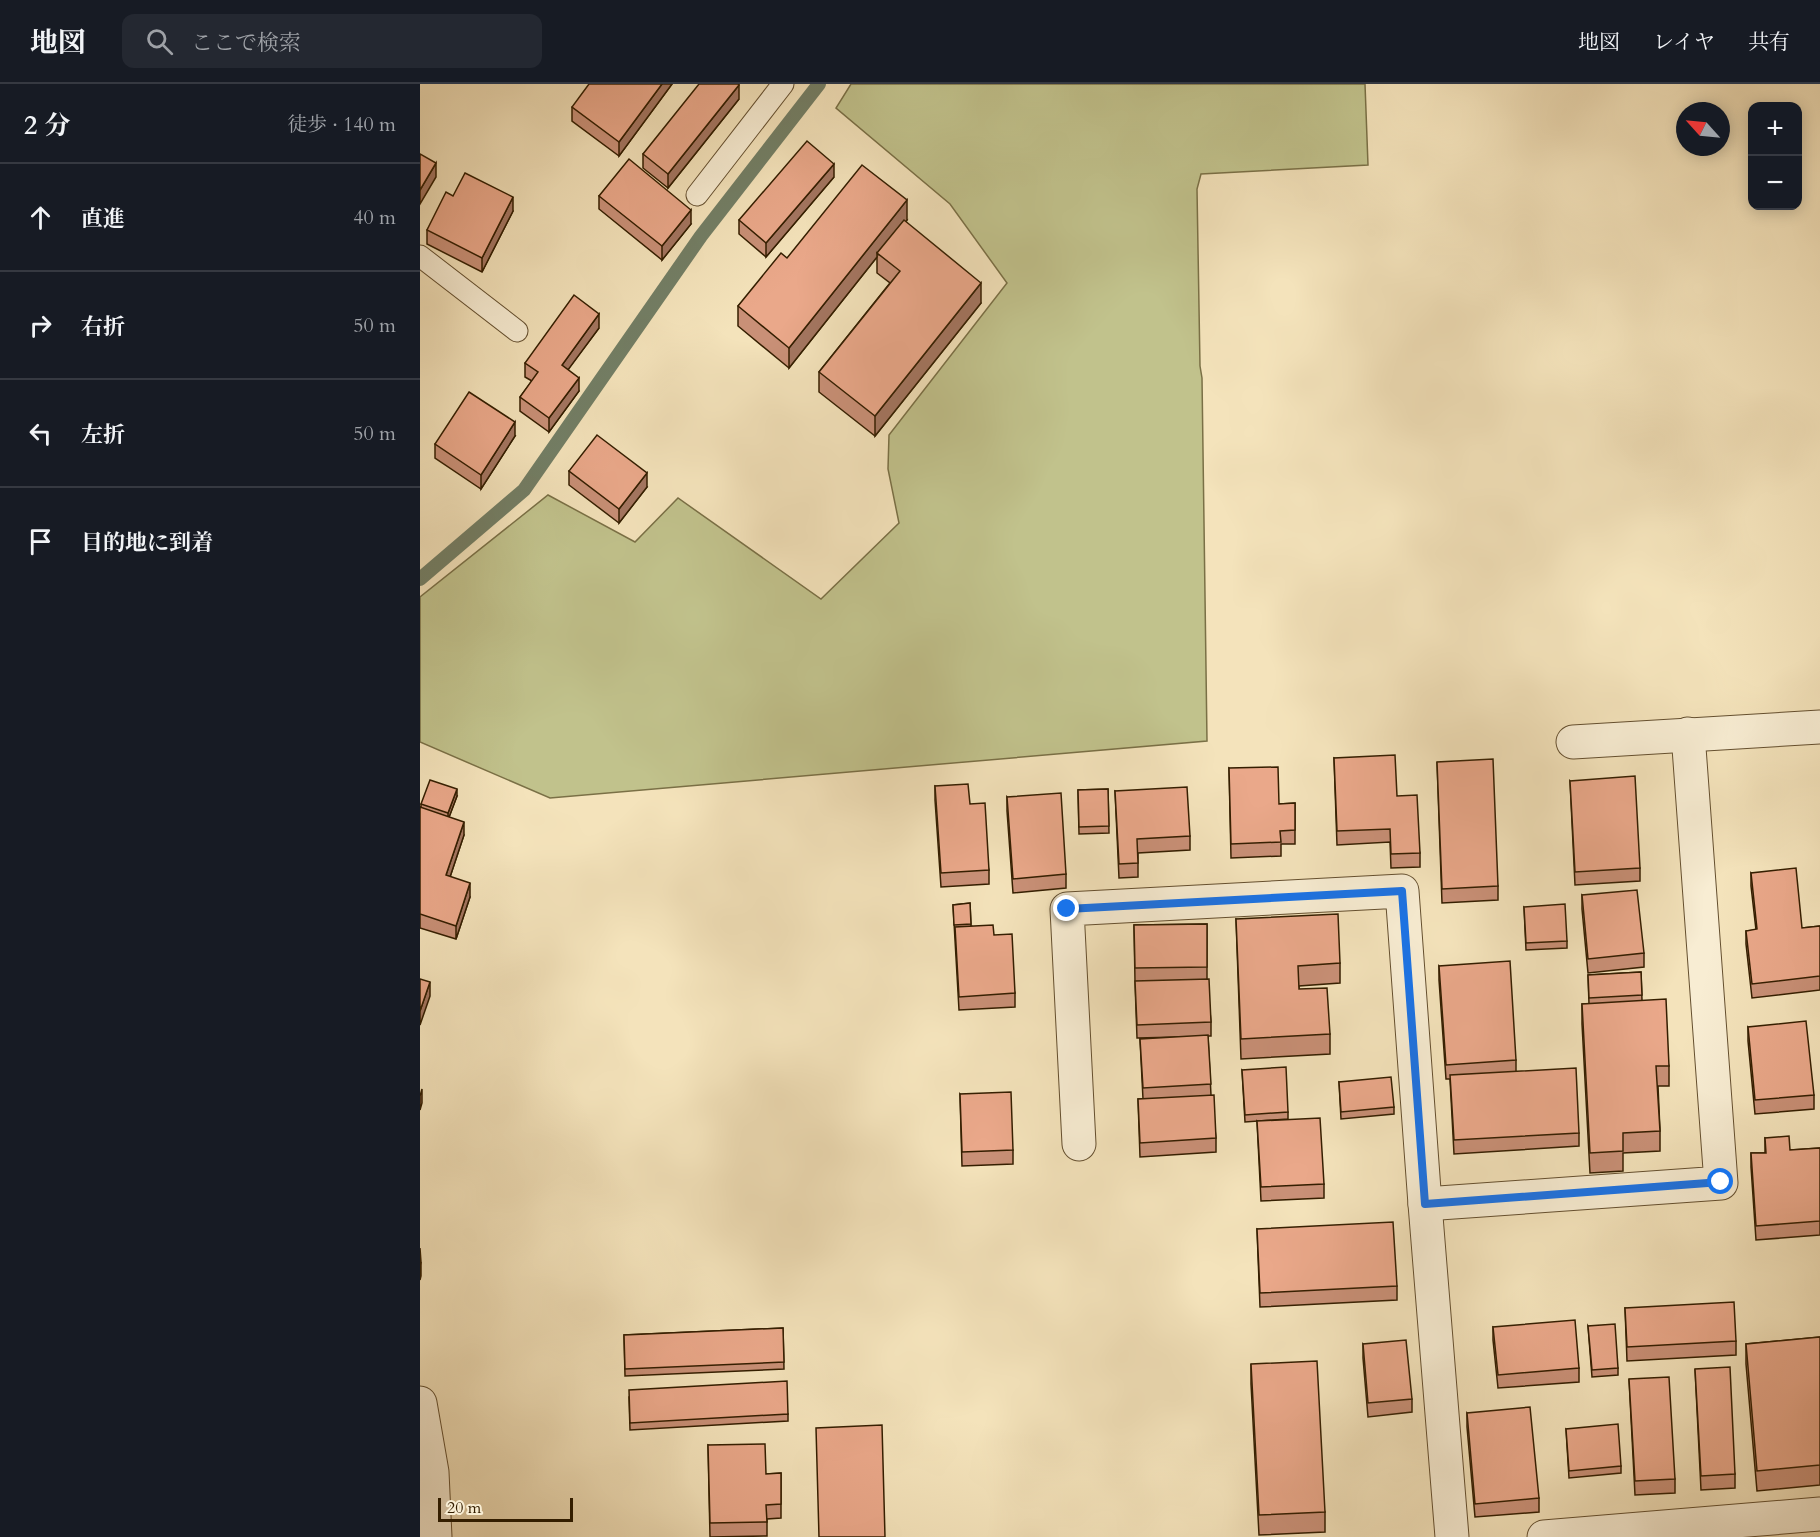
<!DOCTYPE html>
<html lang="ja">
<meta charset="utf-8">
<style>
:root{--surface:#171b24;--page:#242831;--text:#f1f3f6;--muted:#9ea1a6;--line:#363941}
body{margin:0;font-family:Cardo,"Noto Serif JP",serif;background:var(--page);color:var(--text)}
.controls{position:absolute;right:18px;top:18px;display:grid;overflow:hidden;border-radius:12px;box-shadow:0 3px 15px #0003}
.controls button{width:54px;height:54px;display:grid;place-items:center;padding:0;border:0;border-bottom:2px solid var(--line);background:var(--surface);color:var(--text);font:30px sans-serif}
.compass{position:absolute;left:1256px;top:18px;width:54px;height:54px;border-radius:50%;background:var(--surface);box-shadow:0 3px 15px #0003;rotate:297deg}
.scale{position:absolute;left:18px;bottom:15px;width:135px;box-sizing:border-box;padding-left:6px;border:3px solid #341e00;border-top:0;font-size:16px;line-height:21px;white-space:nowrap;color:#341e00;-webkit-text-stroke:4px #f8edd3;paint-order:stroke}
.stop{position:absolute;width:18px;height:18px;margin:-14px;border:4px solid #1a73e8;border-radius:50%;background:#fff}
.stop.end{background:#1a73e8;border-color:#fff;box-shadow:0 2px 6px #0008}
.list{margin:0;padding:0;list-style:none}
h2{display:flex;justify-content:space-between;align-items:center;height:78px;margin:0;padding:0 24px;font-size:26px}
h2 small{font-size:20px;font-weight:400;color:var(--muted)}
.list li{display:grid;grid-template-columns:39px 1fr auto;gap:18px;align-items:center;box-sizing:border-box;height:108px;padding:0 24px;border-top:2px solid var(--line)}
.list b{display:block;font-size:22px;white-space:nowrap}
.list em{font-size:20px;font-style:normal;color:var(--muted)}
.icon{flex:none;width:33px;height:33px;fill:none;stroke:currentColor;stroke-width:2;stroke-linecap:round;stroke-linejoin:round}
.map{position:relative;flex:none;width:1400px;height:1453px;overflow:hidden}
header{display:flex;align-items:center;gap:36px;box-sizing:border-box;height:84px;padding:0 30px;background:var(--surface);border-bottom:2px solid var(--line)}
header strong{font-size:28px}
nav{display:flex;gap:33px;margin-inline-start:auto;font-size:21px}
.search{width:420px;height:54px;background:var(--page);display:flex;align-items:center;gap:15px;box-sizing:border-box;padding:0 21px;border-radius:12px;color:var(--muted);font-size:22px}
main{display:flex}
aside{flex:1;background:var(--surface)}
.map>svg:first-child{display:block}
</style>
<header>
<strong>地図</strong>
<div class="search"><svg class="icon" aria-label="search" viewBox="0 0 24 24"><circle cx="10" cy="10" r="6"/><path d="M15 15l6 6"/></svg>ここで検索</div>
<nav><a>地図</a><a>レイヤ</a><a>共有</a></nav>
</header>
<main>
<aside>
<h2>2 分<small>徒歩 · 140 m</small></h2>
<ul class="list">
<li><svg class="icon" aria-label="ahead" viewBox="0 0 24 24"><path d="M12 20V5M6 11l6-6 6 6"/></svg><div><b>直進</b></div><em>40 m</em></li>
<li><svg class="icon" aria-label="right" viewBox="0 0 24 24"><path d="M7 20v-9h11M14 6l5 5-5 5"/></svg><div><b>右折</b></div><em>50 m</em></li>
<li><svg class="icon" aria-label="left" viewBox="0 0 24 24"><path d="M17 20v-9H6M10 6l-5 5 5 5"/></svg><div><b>左折</b></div><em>50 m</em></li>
<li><svg class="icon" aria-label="arrive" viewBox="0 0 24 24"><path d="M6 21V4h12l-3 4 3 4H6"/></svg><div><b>目的地に到着</b></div></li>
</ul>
</aside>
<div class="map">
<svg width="1400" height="1453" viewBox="0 0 1400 1453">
<rect width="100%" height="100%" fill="#f4e3bb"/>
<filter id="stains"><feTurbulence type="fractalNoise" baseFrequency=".00333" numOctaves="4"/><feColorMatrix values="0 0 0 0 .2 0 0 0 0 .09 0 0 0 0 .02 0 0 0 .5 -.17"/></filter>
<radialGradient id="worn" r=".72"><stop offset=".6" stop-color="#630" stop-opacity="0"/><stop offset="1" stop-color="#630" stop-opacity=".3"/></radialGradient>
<polygon fill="#c1c28c" stroke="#7a7046" stroke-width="1.5" points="431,0 945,0 948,81 781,90 777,105 780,282 782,294 787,657 130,714 0,658 0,513 128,411 215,458 258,414 401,515 479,439 468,385 469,351 587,199 530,120 416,24"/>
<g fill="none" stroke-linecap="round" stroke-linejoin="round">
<polyline stroke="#737f66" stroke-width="14" points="0,495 104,406 281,152 399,0"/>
<defs>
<g id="lane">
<polyline points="277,111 363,0"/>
<polyline points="0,172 97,247"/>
</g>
<g id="street">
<polyline points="1153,658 1400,643"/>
<polyline points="659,1060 647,825 982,807 1005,1120 1032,1453"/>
<polyline points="1005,1120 1301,1099 1268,650"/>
<polyline points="0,1319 12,1388 15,1453"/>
<polyline points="1124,1453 1400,1430"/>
</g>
</defs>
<use href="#lane" stroke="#644f2f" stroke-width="23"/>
<use href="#street" stroke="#644f2f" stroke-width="35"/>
<use href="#lane" stroke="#f8edd3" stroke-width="21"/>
<use href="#street" stroke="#f8edd3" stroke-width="33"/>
</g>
<g fill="#c99077" stroke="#341e00" stroke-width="1.5">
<polygon points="252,0 199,72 152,37 152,23"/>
<polygon points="319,15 248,104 223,84 223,70"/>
<polygon points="414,93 346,173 319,150 319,136"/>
<polygon points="33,112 93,127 62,188 7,160 7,146"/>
<polygon points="179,112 271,140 242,176 179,125"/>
<polygon points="487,136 486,138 561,219 455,352 399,308 399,288 470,199 457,189 457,173 369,284 318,242 318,222 367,174"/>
<polygon points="179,244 148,285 159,307 129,348 100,327 100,313 112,297 105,293 105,279"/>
<polygon points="95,352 61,405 15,374 15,360"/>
<polygon points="149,387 227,403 199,439 149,401"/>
<polygon points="914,674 977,712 1000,769 1000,783 971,784 970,758 917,761"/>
<polygon points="1017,678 1078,802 1078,816 1022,819"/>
<polygon points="809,684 859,720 875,719 875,760 861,760 861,772 811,774"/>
<polygon points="1150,697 1220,784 1220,797 1155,801"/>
<polygon points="515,702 550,720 569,786 569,800 521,803 515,716"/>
<polygon points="688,705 689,749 659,750 658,706"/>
<polygon points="695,707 770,752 770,766 718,769 718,793 699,794"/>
<polygon points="37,712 29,733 44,751 30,793 50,813 36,855 0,844 0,723 1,723 1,720"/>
<polygon points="587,713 646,790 646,804 593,809 587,727"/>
<polygon points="1331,789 1382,844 1400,842 1400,906 1332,914 1326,860 1326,847 1336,846 1331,802"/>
<polygon points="1162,811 1224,869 1224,883 1168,889 1162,825"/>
<polygon points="550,819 551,842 574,851 595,909 595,923 539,926 533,821"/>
<polygon points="1104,823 1147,857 1147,864 1106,866"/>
<polygon points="816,835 920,879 920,899 879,902 879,905 910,950 910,970 821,975"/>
<polygon points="787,840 787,895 791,938 791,952 788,952 791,1011 796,1054 796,1068 720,1073 718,1015 723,1015 720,955 758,953 717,954 715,898 714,841"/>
<polygon points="1019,882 1096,976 1096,987 1159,1049 1159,1062 1034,1070 1030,995 1026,995 1019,896"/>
<polygon points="1221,888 1222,916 1249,982 1249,1002 1238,1002 1240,1047 1240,1067 1203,1069 1203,1087 1170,1089 1162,940 1162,920 1169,920 1168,891"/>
<polygon points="1328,943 1394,1011 1394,1025 1335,1030 1328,957"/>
<polygon points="822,986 868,1028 868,1035 825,1038"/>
<polygon points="919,998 974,1023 974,1030 921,1035"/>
<polygon points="540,1010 593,1066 593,1080 542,1082"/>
<polygon points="837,1037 904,1100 904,1114 841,1117"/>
<polygon points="1345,1054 1370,1066 1400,1064 1400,1151 1336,1156 1331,1083 1331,1069 1345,1069"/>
<polygon points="837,1145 977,1202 977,1216 840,1223"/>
<polygon points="1205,1224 1316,1257 1316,1271 1207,1277"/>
<polygon points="1168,1242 1198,1284 1198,1291 1172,1293"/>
<polygon points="1073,1243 1159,1284 1159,1298 1078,1304 1073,1256"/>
<polygon points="363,1244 364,1285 205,1292 204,1251"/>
<polygon points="1400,1253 1400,1401 1337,1407 1326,1280 1326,1260"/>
<polygon points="943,1260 992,1315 992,1328 948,1333 943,1274"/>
<polygon points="831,1280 905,1428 905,1448 839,1451 831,1300"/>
<polygon points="1275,1285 1315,1390 1315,1404 1281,1406"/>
<polygon points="1209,1295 1255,1395 1255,1409 1215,1411"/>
<polygon points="209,1313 368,1330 368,1337 210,1346"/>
<polygon points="1047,1329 1119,1414 1119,1428 1055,1433 1047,1343"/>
<polygon points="1146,1345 1201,1382 1201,1389 1149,1394"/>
<polygon points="288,1361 346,1390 361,1389 361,1434 347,1435 347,1452 290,1453"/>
</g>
<g fill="#a47661" stroke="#341e00" stroke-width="1.5">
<polygon points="242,0 252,0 199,72 199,58"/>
<polygon points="319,1 319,15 248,104 248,90"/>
<polygon points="16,79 16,93 0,120 0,106"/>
<polygon points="414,80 414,93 346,173 346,159"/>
<polygon points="93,113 93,127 62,188 62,174"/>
<polygon points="487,116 487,136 459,171 457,169 457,173 369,284 369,264"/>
<polygon points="271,126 271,140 242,176 242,162"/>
<polygon points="561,199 561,219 455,352 455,332"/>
<polygon points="179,230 179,244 142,294 142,281"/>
<polygon points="159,294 159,307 129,348 129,334"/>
<polygon points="95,338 95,352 61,405 61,391"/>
<polygon points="227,389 227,403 199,439 199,425"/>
<polygon points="37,705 37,712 28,736 28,729"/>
<polygon points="44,738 44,751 26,805 26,791"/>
<polygon points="50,799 50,813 36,855 36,842"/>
<polygon points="10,898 10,912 0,941 0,927"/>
<polygon points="2,1005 2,1019 0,1026 0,1012"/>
<polygon points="1,1178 1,1192 0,1196 0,1182"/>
</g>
<g fill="#eaa88a" stroke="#341e00" stroke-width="1.5">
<polygon points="169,0 242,0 199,58 152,23"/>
<polygon points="279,0 318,0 319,1 248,90 223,70"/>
<polygon points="387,57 414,80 346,159 319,136"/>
<polygon points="0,70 16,79 0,106"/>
<polygon points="209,75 271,126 242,162 179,112"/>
<polygon points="442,81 487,116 369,264 318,222 361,169 367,174"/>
<polygon points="45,89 93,113 62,174 7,146 26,108 33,112"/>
<polygon points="484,136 561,199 455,332 399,288 480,187 457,169"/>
<polygon points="154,211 179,230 142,281 159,294 129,334 100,313 118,288 105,279"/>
<polygon points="49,308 95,338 61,391 15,360"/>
<polygon points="177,351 227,389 199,425 149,387"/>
<polygon points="975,671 977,712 997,711 1000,769 971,770 970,745 917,747 914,674"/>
<polygon points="1073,675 1078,802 1022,805 1017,678"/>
<polygon points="858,683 859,720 875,719 875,746 860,747 861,758 811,760 809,684"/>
<polygon points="1215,692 1220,784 1155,788 1150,697"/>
<polygon points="10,696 37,705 28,729 1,720"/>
<polygon points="548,700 550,720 565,719 569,786 521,789 515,702"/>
<polygon points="767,703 770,752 717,755 718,779 699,780 695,707"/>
<polygon points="688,705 689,742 659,743 658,706"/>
<polygon points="641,709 646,790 593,795 587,713"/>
<polygon points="0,723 44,738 26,791 50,799 36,842 0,830"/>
<polygon points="1376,784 1382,844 1400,842 1400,892 1332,900 1326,847 1337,845 1331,789"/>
<polygon points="1217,806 1224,869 1168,875 1162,811"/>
<polygon points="550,819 551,840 534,841 533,821"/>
<polygon points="1145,820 1147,857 1106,859 1104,823"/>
<polygon points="918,830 920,879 878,882 879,905 907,904 910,950 821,955 816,835"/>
<polygon points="787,840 787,883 715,884 714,841"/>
<polygon points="573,841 574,851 592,850 595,909 539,913 535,843"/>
<polygon points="1090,877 1096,976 1026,981 1019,882"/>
<polygon points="1221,888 1222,911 1169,914 1168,891"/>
<polygon points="0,895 10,898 0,927"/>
<polygon points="789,895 791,938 717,941 715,897"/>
<polygon points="1246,915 1249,982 1236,982 1240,1047 1203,1049 1203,1067 1170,1069 1162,920"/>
<polygon points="1386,937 1394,1011 1335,1016 1328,943"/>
<polygon points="788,951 791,1000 723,1004 720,955"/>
<polygon points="866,983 868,1028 825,1031 822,986"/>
<polygon points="1156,984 1159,1049 1034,1056 1030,991"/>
<polygon points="971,993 974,1023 921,1028 919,998"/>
<polygon points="591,1008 593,1066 542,1068 540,1010"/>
<polygon points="794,1011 796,1054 720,1059 718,1015"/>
<polygon points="900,1034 904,1100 841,1103 837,1037"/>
<polygon points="1369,1052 1370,1066 1400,1064 1400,1137 1336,1142 1331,1069 1346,1069 1345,1054"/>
<polygon points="973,1138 977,1202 840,1209 837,1145"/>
<polygon points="0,1164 1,1178 0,1182"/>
<polygon points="1314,1218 1316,1257 1207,1263 1205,1224"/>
<polygon points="1155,1236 1159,1284 1078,1291 1073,1243"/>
<polygon points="1195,1240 1198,1284 1172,1286 1168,1242"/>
<polygon points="363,1244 364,1278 205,1285 204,1251"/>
<polygon points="1400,1253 1400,1381 1337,1387 1326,1260"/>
<polygon points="986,1256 992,1315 948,1319 943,1260"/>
<polygon points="897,1277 905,1428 839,1431 831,1280"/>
<polygon points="1310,1283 1315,1390 1281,1392 1275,1285"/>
<polygon points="1249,1293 1255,1395 1215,1397 1209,1295"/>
<polygon points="367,1297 368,1330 210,1339 209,1306"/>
<polygon points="1110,1323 1119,1414 1055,1420 1047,1329"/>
<polygon points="1198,1340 1201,1382 1149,1387 1146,1345"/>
<polygon points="462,1341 465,1453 399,1453 396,1344"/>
<polygon points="345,1360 346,1390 361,1389 361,1420 346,1421 347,1438 290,1439 288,1361"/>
</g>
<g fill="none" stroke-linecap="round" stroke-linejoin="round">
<polyline stroke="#1a73e8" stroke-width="8" points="647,825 982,807 1005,1120 1301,1098"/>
</g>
<rect width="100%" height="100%" filter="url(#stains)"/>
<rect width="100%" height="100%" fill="url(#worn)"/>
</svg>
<div class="controls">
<button>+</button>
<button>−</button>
</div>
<svg class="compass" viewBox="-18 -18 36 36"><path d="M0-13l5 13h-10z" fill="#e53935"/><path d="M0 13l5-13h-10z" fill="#9ea1a6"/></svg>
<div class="scale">20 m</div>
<div class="stop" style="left:1301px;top:1098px"></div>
<div class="stop end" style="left:647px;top:825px"></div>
</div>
</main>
